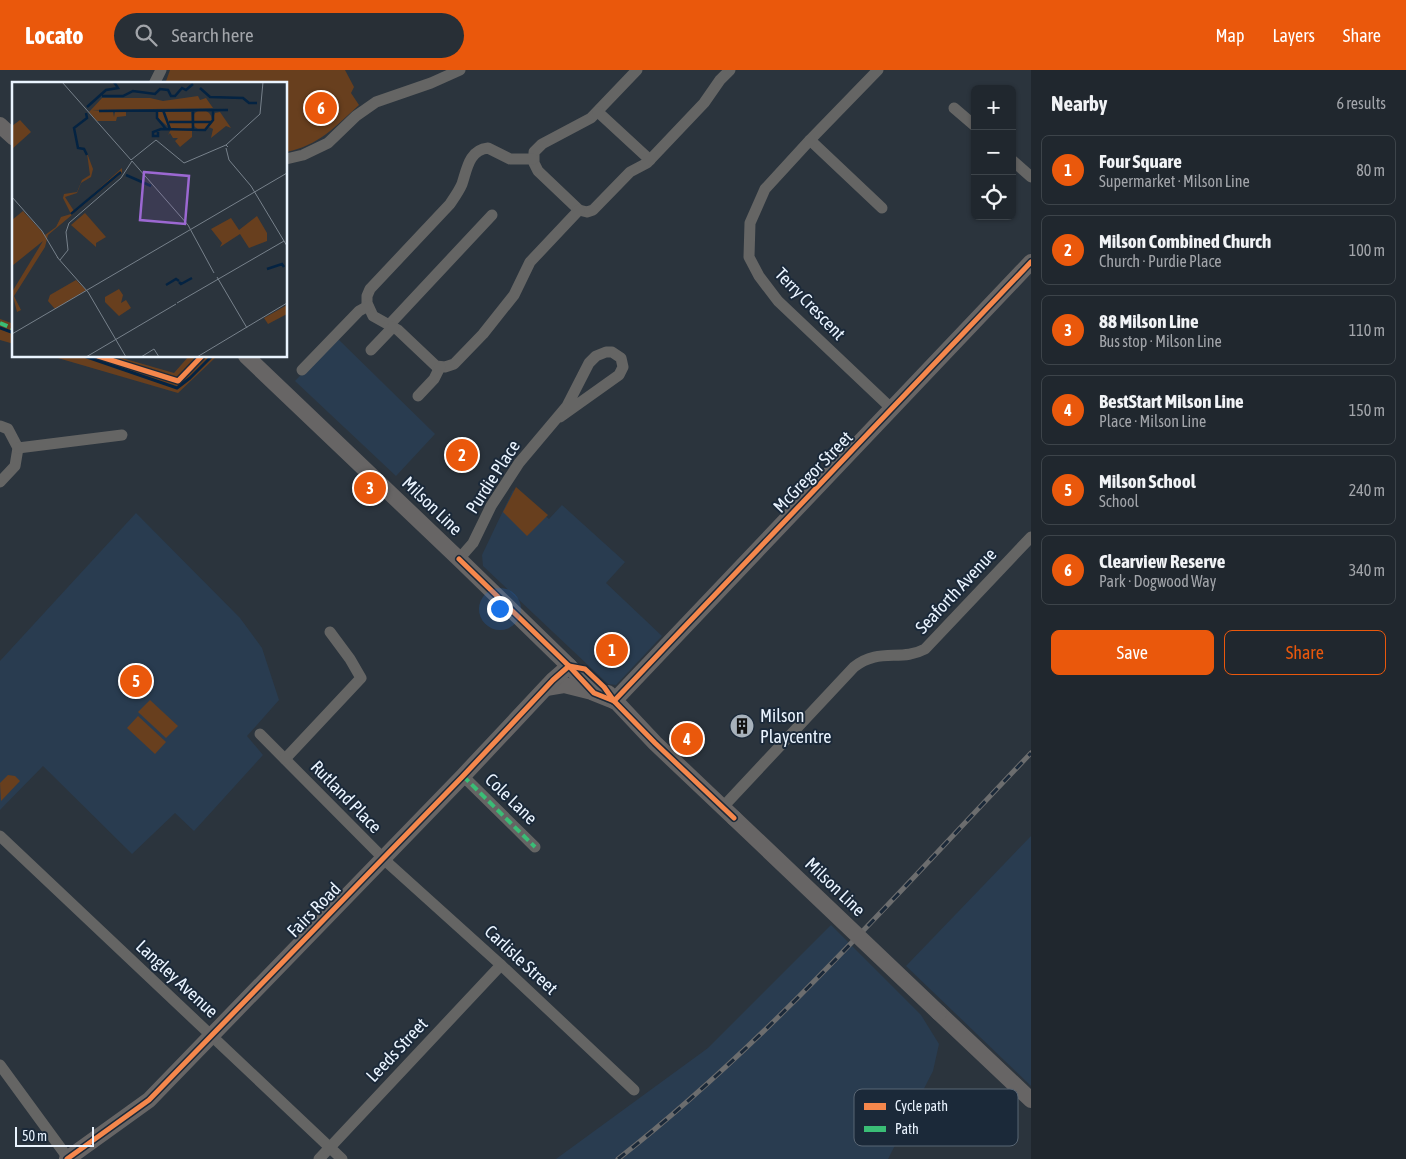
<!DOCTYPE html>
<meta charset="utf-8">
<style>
:root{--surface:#20272e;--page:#282f36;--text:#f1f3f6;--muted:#a2a5aa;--line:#3d444a;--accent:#ea580c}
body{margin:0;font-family:"Asap Condensed",sans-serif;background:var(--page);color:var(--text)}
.controls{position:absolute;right:15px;top:15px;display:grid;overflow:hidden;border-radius:8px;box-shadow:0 1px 4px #0004}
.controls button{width:45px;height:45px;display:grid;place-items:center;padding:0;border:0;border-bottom:1px solid var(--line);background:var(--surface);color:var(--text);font:25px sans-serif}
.scale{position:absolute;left:15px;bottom:12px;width:79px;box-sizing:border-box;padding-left:5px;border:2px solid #eaf4ff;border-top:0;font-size:14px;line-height:18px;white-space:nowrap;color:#eaf4ff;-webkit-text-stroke:4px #1b2939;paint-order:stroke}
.you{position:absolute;left:499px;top:538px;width:18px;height:18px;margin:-12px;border:4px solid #fff;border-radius:50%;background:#1a73e8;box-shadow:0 0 0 8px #1a73e833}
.badge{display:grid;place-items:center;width:32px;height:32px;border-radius:50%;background:var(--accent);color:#fff;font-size:16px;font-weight:700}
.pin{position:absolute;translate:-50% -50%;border:2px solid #fff;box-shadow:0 1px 5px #0006}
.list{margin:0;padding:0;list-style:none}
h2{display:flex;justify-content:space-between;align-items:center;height:65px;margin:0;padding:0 20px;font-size:21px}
h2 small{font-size:16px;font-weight:400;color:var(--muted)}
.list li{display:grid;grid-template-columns:32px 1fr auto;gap:15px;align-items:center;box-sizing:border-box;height:70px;margin:0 10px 10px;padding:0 10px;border:1px solid var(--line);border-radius:8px}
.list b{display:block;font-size:19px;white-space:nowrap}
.list p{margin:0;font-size:16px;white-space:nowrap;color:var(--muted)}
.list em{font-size:16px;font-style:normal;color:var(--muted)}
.actions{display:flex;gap:10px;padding:15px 20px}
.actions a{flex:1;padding:11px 0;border:1px solid var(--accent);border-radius:8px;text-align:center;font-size:18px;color:var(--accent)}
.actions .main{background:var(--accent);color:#fff}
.icon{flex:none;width:28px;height:28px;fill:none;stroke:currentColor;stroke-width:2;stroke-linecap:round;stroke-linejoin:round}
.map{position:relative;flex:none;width:1031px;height:1089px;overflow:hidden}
header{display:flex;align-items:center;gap:30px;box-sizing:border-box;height:70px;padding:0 25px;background:var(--accent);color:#fff}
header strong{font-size:24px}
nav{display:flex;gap:28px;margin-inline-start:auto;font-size:18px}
.search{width:350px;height:45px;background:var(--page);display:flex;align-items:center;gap:12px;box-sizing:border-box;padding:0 18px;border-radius:28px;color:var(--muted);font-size:19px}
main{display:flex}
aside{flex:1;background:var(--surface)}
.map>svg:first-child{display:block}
</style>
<header>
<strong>Locato</strong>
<div class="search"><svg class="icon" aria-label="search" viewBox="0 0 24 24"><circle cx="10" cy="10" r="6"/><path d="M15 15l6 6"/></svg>Search here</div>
<nav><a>Map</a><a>Layers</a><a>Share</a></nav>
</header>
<main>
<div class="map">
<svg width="1031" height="1089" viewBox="0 0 1031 1089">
<rect width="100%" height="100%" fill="#2b343d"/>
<g fill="#293c50">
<polygon points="337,268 435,364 396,406 295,311"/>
<polygon points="513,420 549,449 562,435 625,492 606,513 662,566 616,615 608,614 483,496 482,485"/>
<polygon points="136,443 240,548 262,578 279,630 247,666 263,685 194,761 175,743 132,784 43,696 0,740 0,591"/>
<polygon points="1031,766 1031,1016 906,896"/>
<polygon points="831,855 921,945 939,974 933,1001 888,1089 556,1089 708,978"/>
</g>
<g fill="#683f1e">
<path d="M170 0H345L354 17 351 23 359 35C336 56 318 76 286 82V14H165Z"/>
<polygon points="0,249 14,254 14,274 0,270"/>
<polygon points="51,286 115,286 174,303 189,286 217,286 178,323"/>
<polygon points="516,417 548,445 527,466 503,442"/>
<polygon points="150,630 178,656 166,668 138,642"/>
<polygon points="138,646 166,672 155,684 127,658"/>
<polygon points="8,705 15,706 20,711 1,731 0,713"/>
</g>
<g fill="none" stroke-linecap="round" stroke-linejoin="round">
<g stroke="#042342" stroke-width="3">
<polyline points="0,258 14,263"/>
<polyline points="84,286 177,318 190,308 212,286"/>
</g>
<g stroke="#656564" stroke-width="11">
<polyline points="637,0 591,48 542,74 534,82 534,93 538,101 579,140 587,142 593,140 630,102 647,93 704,33 720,10 730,0"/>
<polyline points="878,0 810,70 765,119 750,153 749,187 759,206 778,231 892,339"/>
<polyline points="154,14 161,0"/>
<polyline points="954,38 975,56"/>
<polyline points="598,42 650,90"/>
<polyline points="810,70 882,138"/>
<polyline points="286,89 303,85 328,73 356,46 376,32 431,13 460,0"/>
<path d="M533 89H510L488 78C469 80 467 99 462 114 459 121 454 128 450 134L370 219 367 226V233L373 246 398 260 436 296 445 297 454 294 483 264 514 225 530 192 579 140"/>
<polyline points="1012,90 1031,107"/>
<polyline points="389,255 492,145"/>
<polyline points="371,280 393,257"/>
<polyline points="302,300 359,241 368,236"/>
<polyline points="418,326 434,309 440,297"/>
<polyline points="0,356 8,359 18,378 15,396 0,412"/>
<polyline points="18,378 122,365"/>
<polyline points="459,489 473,473 491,436 519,393 567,336 589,293 596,286 606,282 612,282 621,288 623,297 619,305 560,347"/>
<polyline points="260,664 389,794 501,895 634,1020"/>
<polyline points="285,689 361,608 350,589 330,562"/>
<polyline points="463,706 535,777"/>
<path d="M722 738 854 597C879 577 901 592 925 579L1031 467"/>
<polyline points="0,766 342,1089"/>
<polyline points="0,995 68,1088"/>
<polyline points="319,1089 501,895"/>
</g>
<g stroke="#676565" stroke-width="16">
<polyline points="0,55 14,68"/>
<polyline points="246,286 459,489 569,596 594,623 614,631"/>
<polyline points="546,618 564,615 592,622"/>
<polyline points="608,623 655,673 734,748"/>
<polyline points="614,631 1031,192"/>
<polyline points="939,943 1031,1030"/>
<polyline points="67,1089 149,1030 463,706 553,610 569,596"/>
</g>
<defs>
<path id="rail" d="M618 1089C770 970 898 822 1031 683"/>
</defs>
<use href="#rail" stroke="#6c6d6e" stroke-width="5"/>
<use href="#rail" stroke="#1b2939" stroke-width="3" stroke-dasharray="9" stroke-linecap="butt"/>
<polyline stroke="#676565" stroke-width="16" points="734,748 939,943"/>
<g stroke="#3abd76" stroke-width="4" stroke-dasharray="8 4" stroke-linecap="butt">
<polyline points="0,253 14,259"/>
<polyline points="463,706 535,777"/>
</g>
<defs>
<g id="cycleway">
<polyline points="98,286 178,311 202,286"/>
<polyline points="459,489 569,596 594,623 614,631"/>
<polyline points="569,596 585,599 604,617 614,631 655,673 734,748"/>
<polyline points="614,631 1031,192"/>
<polyline points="67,1089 149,1030 463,706 553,610 569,596"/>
</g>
</defs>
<use href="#cycleway" stroke="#1b2939" stroke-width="8"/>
<use href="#cycleway" stroke="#f5874c" stroke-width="5"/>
</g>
<defs>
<symbol id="building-disc" viewBox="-11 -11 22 22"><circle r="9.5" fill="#a7b1bb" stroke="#1b2939"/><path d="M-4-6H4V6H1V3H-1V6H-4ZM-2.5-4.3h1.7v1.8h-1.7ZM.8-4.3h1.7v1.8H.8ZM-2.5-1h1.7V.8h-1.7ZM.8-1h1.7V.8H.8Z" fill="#111"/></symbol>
</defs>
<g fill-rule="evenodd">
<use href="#building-disc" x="728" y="642" width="28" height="28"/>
</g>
<g text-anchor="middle" stroke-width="4" stroke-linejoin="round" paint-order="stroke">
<g font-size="18" fill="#eaf4ff" stroke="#1b2939">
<text transform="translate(810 234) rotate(46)" y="6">Terry Crescent</text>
<text transform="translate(813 402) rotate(-46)" y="6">McGregor Street</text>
<text transform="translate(493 407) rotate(-57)" y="6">Purdie Place</text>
<text transform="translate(432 436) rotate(44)" y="6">Milson Line</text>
<text transform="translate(956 521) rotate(-47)" y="6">Seaforth Avenue</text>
<text transform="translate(346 727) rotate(46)" y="6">Rutland Place</text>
<text transform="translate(511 729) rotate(44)" y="6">Cole Lane</text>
<text transform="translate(835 817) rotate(44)" y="6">Milson Line</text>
<text transform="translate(314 840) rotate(-46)" y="6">Fairs Road</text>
<text transform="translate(521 890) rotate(43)" y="6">Carlisle Street</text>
<text transform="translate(177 909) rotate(43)" y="6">Langley Avenue</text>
<text transform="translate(397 980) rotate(-47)" y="6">Leeds Street</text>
</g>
<g font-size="18" fill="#eaf4ff" stroke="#1b2939" text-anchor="start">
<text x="760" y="652">Milson<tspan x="760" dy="21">Playcentre</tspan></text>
</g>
</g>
<g transform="translate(12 12)">
<rect width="275" height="275" fill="#2b343d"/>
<path d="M186 14 188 18 194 16 201 26 80 28 101 30 102 35 103 30H114V34L105 35 104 39H85L77 30 90 16H138L151 19ZM180 38a10 10 0 1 1 20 0a10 10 0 1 1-20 0ZM146 30H179L180 46 175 47 180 48V55L168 65 163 59 166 56H161L158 51 156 53 159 47 146 36ZM208 30 219 46 214 44 199 56 201 47 197 45 203 31ZM8 38 19 50 0 67V44ZM75 71 81 87 79 95 69 101 65 111 53 115 62 129 110 86V91L36 153 33 165 2 214 9 228 5 230 0 210 31 159 0 184V138L11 129 33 153 44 145 49 135 59 132 51 116 52 112 65 110 70 98 78 93ZM73 131 94 155 84 161V165L59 143ZM245 134 255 151V159L237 166 228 152 208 165 210 161 199 147 219 136 227 148ZM64 198 74 208 43 227 36 219 38 213ZM107 207 111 213 109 221 114 218 119 226 107 234 93 220V215ZM275 223V232L256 242 252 236Z" fill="#683f1e"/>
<path fill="none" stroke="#042342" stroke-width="2.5" d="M188 6 198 15 231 16 237 21H245M90 14H111L121 9 143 12 148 7 156 8 159 14H163L170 6 174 8 181 2M75 25 94 8 106 6 102 0M145 28V36L154 47M151 28 158 47M181 28V47M87 29 216 28M74 31 75 36 62 46 66 66 72 67 75 73M157 40H200M146 50V54H141V50L149 47 193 48 201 38V28M114 93 139 104M59 132 109 90M255 187 270 182 272 185M167 200 169 202 180 196M154 203 164 197 167 199"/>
<path fill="none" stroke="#77818b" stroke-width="1" d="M50 0 119 78M214 63 248 32 251 0M214 66 217 78 239 104 275 164M119 78 144 58 172 81 214 63 216 65M120 79 176 143 202 191M0 115 30 149 46 176M45 175 76 210 114 275M48 178 56 168 54 150 57 141 109 96 120 79M205 195 235 246M165 221 272 159M0 252 275 91M74 275 164 222M129 275 142 267 147 275M185 275 275 221"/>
<path fill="#9c68d2" fill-opacity="0.15" stroke="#9c68d2" stroke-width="2.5" d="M132 90 177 94 173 142 128 138Z"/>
<rect width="275" height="275" fill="none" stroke="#eaf4ff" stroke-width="2.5"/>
</g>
<rect x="854" y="1019" width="164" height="57" rx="8" fill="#1b2939" stroke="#596674" stroke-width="1"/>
<rect x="864" y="1033" width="22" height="7" fill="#f5874c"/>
<rect x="864" y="1056" width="22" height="6" fill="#3abd76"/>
<g font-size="14" fill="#eaf4ff">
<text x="895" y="1041">Cycle path</text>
<text x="895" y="1064">Path</text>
</g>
</svg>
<div class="controls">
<button>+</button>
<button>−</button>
<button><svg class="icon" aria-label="locate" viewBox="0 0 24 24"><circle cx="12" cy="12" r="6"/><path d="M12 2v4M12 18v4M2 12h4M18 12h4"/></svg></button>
</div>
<div class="scale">50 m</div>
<div class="you"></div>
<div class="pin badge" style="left:612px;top:580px">1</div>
<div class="pin badge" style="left:462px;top:385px">2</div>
<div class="pin badge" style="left:370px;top:418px">3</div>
<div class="pin badge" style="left:687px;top:669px">4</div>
<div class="pin badge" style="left:136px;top:611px">5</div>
<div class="pin badge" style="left:321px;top:38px">6</div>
</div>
<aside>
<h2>Nearby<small>6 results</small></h2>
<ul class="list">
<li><span class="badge">1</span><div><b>Four Square</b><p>Supermarket · Milson Line</p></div><em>80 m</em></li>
<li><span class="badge">2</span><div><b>Milson Combined Church</b><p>Church · Purdie Place</p></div><em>100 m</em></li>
<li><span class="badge">3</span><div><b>88 Milson Line</b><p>Bus stop · Milson Line</p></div><em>110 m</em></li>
<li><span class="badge">4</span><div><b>BestStart Milson Line</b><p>Place · Milson Line</p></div><em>150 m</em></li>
<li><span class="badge">5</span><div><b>Milson School</b><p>School</p></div><em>240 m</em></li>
<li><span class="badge">6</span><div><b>Clearview Reserve</b><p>Park · Dogwood Way</p></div><em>340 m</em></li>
</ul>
<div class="actions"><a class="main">Save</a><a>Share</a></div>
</aside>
</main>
